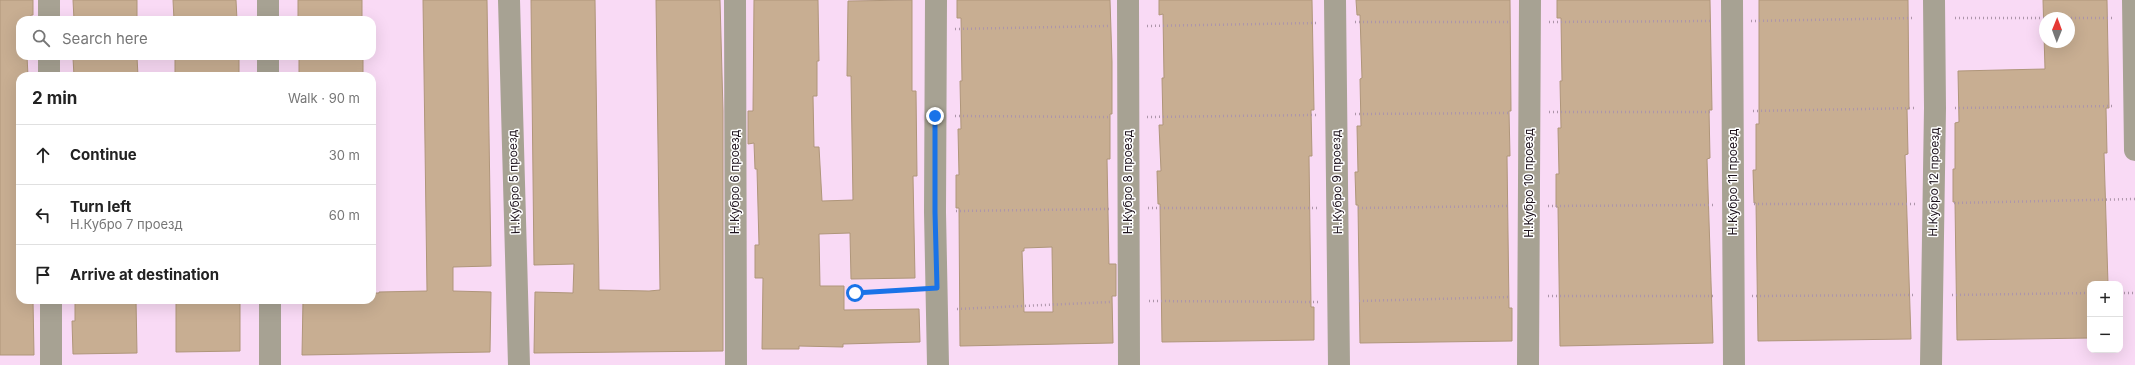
<!DOCTYPE html>
<meta charset="utf-8">
<style>
:root{--surface:#fff;--page:#f2f2f2;--text:#222;--muted:#767676;--line:#e0e0e0}
body{margin:0;font-family:Inter,sans-serif;background:var(--page);color:var(--text)}
.controls{position:absolute;right:12px;bottom:12px;display:grid;overflow:hidden;border-radius:8px;box-shadow:0 4px 16px #0002}
.controls button{width:36px;height:36px;display:grid;place-items:center;padding:0;border:0;border-bottom:1px solid var(--line);background:var(--surface);color:var(--text);font:20px sans-serif}
.compass{position:absolute;left:2039px;top:12px;width:36px;height:36px;border-radius:50%;background:var(--surface);box-shadow:0 4px 16px #0002;rotate:1deg}
.stop{position:absolute;width:12px;height:12px;margin:-9px;border:3px solid #1a73e8;border-radius:50%;background:#fff}
.stop.end{background:#1a73e8;border-color:#fff;box-shadow:0 1px 4px #0008}
.list{margin:0;padding:0;list-style:none}
h2{display:flex;justify-content:space-between;align-items:center;height:52px;margin:0;padding:0 16px;font-size:17px}
h2 small{font-size:13px;font-weight:400;color:var(--muted)}
.list li{display:grid;grid-template-columns:26px 1fr auto;gap:12px;align-items:center;box-sizing:border-box;height:60px;padding:0 16px;border-top:1px solid var(--line)}
.list b{display:block;font-size:15px;white-space:nowrap}
.list p{margin:0;font-size:13px;white-space:nowrap;color:var(--muted)}
.list em{font-size:13px;font-style:normal;color:var(--muted)}
.icon{flex:none;width:22px;height:22px;fill:none;stroke:currentColor;stroke-width:2;stroke-linecap:round;stroke-linejoin:round}
.map{position:relative;flex:none;width:2135px;height:365px;overflow:hidden}
.search{position:absolute;background:var(--surface);box-shadow:0 4px 16px #0002;left:16px;top:16px;width:360px;height:44px;display:flex;align-items:center;gap:10px;box-sizing:border-box;padding:0 14px;border-radius:12px;color:var(--muted);font-size:15px}
.panel{position:absolute;background:var(--surface);box-shadow:0 4px 16px #0002;left:16px;top:72px;width:360px;height:232px;border-radius:12px}
.map>svg:first-child{display:block}
</style>
<div class="map">
<svg width="2135" height="365" viewBox="0 0 2135 365">
<rect width="100%" height="100%" fill="#f9daf5"/>
<g fill="#c8ae92" stroke="#af967a" fill-rule="evenodd">
<polygon points="0,0 33,0 33,15 31,15 31,20 20,20 20,56 27,56 28,76 20,76 20,300 33,300 34,355 0,355"/>
<polygon points="73,0 137,0 137,20 74,20"/>
<polygon points="173,0 236,0 237,20 174,20"/>
<rect x="298" y="0" width="64" height="20"/>
<polygon points="423,0 487,0 491,266 453,267 453,291 491,292 490,352 302,355 303,300 372,300 372,293 379,293 379,292 427,291"/>
<polygon points="531,0 595,0 599,290 649,291 660,290 656,0 720,0 723,111 723,351 534,353 535,292 573,293 574,264 534,265"/>
<polygon points="754,0 818,0 819,61 817,61 817,96 813,96 814,147 819,147 822,201 853,200 851,76 847,76 848,1 912,0 912,91 916,91 917,176 913,176 915,278 851,279 850,233 819,234 820,286 844,286 844,310 919,309 920,342 843,344 843,347 799,346 799,349 762,349 763,278 755,278 755,245 759,245 757,169 755,169 754,143 748,144 748,111 753,111"/>
<path d="M957 0H1110L1112 62V114H1110V159H1107L1109 264H1116V296H1112L1113 343 960 346 959 208H956V175H959L958 129H961L960 81H962L961 18H957ZM1052 247 1053 312H1024L1022 251H1024V248Z"/>
<polygon points="1159,0 1312,0 1314,110 1311,110 1312,156 1309,156 1311,307 1314,307 1314,340 1162,342 1160,204 1158,204 1157,171 1161,171 1159,125 1163,125 1162,78 1164,78 1163,14 1159,15"/>
<polygon points="1356,0 1510,0 1511,111 1509,111 1510,156 1507,156 1509,308 1512,308 1512,341 1360,343 1358,205 1356,205 1355,172 1358,172 1357,126 1361,126 1360,79 1362,78 1360,15 1357,15"/>
<polygon points="1557,0 1710,0 1712,110 1709,110 1710,158 1707,159 1713,343 1560,346 1558,207 1556,207 1556,174 1559,174 1558,128 1561,128 1560,81 1562,81 1561,18 1557,18"/>
<polygon points="1759,0 1908,0 1909,109 1907,109 1908,154 1905,155 1911,339 1758,341 1756,203 1754,203 1753,170 1756,170 1756,124 1759,124"/>
<path d="M2043 0H2107L2109 108H2106L2107 153H2104L2108 284H2090V338L1957 340 1955 202H1953V169H1955V123L1959 122 1958 71 2045 69ZM2045 18H2069V42H2045Z"/>
<rect x="175" y="56" width="64" height="20"/>
<rect x="299" y="56" width="64" height="20"/>
<polygon points="137,57 138,76 74,76 73,58"/>
<polygon points="75,300 136,300 137,353 73,354 72,321 75,321"/>
<polygon points="176,300 240,300 240,351 176,352"/>
</g>
<g fill="none" stroke-linecap="round" stroke-linejoin="round">
<g stroke="#ad95aa" stroke-width="2.5" stroke-dasharray="1 3" stroke-linecap="butt">
<polyline points="1955,18 2114,18"/>
<polyline points="1751,21 1914,18"/>
<polyline points="1355,22 1510,22"/>
<polyline points="1549,22 1712,21"/>
<polyline points="1147,26 1316,23"/>
<polyline points="955,29 1108,26"/>
<polyline points="1955,108 2114,106"/>
<polyline points="1753,111 1916,108"/>
<polyline points="1549,112 1712,112"/>
<polyline points="1355,114 1510,113"/>
<polyline points="955,116 1108,117"/>
<polyline points="1147,117 1316,115"/>
<polyline points="1954,203 2135,199"/>
<polyline points="1754,204 1915,204"/>
<polyline points="1548,206 1713,205"/>
<polyline points="1148,208 1319,208"/>
<polyline points="1358,208 1509,206"/>
<polyline points="956,211 1109,209"/>
<polyline points="855,293 917,290"/>
<polyline points="2120,293 2135,293"/>
<polyline points="1952,295 2090,293"/>
<polyline points="1548,296 1713,296"/>
<polyline points="1752,296 1913,295"/>
<polyline points="1149,301 1320,302"/>
<polyline points="1359,301 1509,297"/>
<polyline points="957,309 1110,302"/>
</g>
<g stroke="#a7a293" stroke-width="22">
<polyline points="49,0 49,20"/>
<polyline points="268,0 268,20"/>
<polyline points="509,0 519,365"/>
<polyline points="735,0 736,365"/>
<polyline points="936,0 935,212 938,365"/>
<polyline points="1128,0 1129,365"/>
<polyline points="1335,0 1339,365"/>
<polyline points="1732,0 1734,365"/>
<polyline points="2133,0 2135,150"/>
<polyline points="49,56 49,76"/>
<polyline points="268,56 268,76"/>
<polyline points="51,300 51,365"/>
<polyline points="270,300 270,365"/>
<polyline points="1528,365 1530,0"/>
<polyline points="1931,365 1935,108 1934,0"/>
</g>
</g>
<g fill="none" stroke-linecap="round" stroke-linejoin="round">
<polyline stroke="#1a73e8" stroke-width="5" points="855,293 937,288 935,212 935,116"/>
</g>
<g text-anchor="middle" stroke-width="3" stroke-linejoin="round" paint-order="stroke">
<g font-size="12" fill="#1d121c" stroke="#fff">
<text transform="translate(514 182) rotate(-92)" y="4">Н.Кубро 5 проезд</text>
<text transform="translate(735 182) rotate(-90)" y="4">Н.Кубро 6 проезд</text>
<text transform="translate(1128 182) rotate(-90)" y="4">Н.Кубро 8 проезд</text>
<text transform="translate(1337 182) rotate(-91)" y="4">Н.Кубро 9 проезд</text>
<text transform="translate(1733 182) rotate(-90)" y="4">Н.Кубро 11 проезд</text>
<text transform="translate(1934 182) rotate(-89)" y="4">Н.Кубро 12 проезд</text>
<text transform="translate(1529 183) rotate(-90)" y="4">Н.Кубро 10 проезд</text>
</g>
</g>
</svg>
<div class="controls">
<button>+</button>
<button>−</button>
</div>
<svg class="compass" viewBox="-18 -18 36 36"><path d="M0-13l5 13h-10z" fill="#e53935"/><path d="M0 13l5-13h-10z" fill="#767676"/></svg>
<div class="stop" style="left:855px;top:293px"></div>
<div class="stop end" style="left:935px;top:116px"></div>
<div class="search"><svg class="icon" aria-label="search" viewBox="0 0 24 24"><circle cx="10" cy="10" r="6"/><path d="M15 15l6 6"/></svg>Search here</div>
<section class="panel">
<h2>2 min<small>Walk · 90 m</small></h2>
<ul class="list">
<li><svg class="icon" aria-label="ahead" viewBox="0 0 24 24"><path d="M12 20V5M6 11l6-6 6 6"/></svg><div><b>Continue</b></div><em>30 m</em></li>
<li><svg class="icon" aria-label="left" viewBox="0 0 24 24"><path d="M17 20v-9H6M10 6l-5 5 5 5"/></svg><div><b>Turn left</b><p>Н.Кубро 7 проезд</p></div><em>60 m</em></li>
<li><svg class="icon" aria-label="arrive" viewBox="0 0 24 24"><path d="M6 21V4h12l-3 4 3 4H6"/></svg><div><b>Arrive at destination</b></div></li>
</ul>
</section>
</div>
